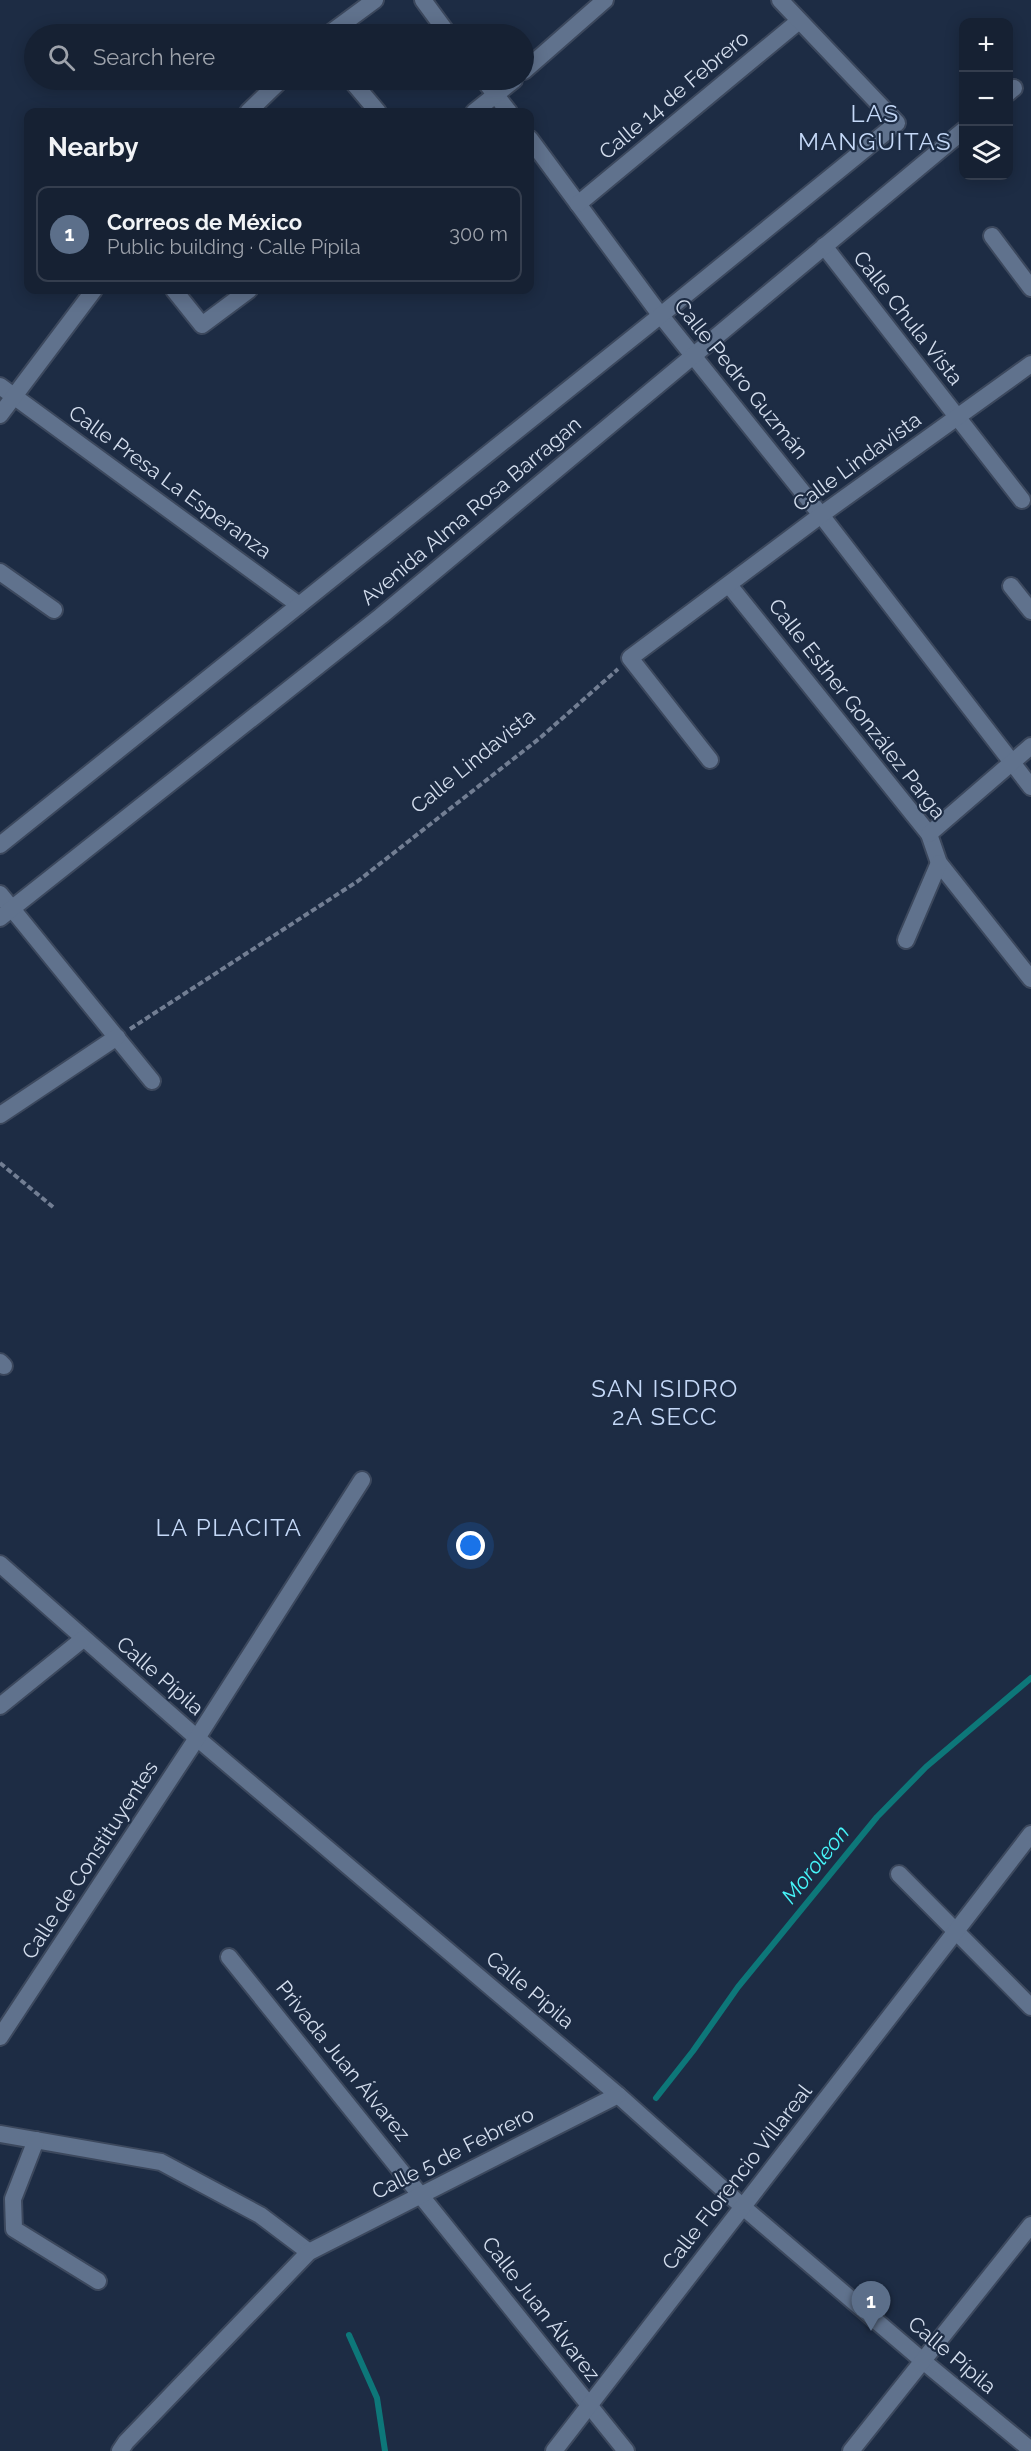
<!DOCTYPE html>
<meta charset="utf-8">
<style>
:root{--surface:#162133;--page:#232e3f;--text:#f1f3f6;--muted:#9ea3ac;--line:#353e4e;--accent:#fd9c56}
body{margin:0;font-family:Raleway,sans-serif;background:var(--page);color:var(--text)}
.controls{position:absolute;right:18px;top:18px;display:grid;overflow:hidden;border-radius:12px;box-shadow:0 3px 15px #0003}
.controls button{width:54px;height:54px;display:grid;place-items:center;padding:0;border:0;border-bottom:2px solid var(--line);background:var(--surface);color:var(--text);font:30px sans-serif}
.you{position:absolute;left:471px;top:1546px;width:21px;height:21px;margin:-15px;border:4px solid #fff;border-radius:50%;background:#1a73e8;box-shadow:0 0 0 9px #1a73e833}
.badge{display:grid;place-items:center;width:39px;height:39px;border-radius:50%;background:var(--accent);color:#fff;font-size:20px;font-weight:700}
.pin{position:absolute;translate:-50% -50px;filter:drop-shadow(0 2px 3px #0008)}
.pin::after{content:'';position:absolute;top:32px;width:21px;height:18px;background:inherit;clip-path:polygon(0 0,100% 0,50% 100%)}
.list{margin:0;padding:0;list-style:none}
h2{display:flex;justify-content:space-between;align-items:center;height:78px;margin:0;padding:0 24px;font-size:26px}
h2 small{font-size:20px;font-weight:400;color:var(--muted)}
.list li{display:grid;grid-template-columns:39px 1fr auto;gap:18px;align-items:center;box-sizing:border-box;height:96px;margin:0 12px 12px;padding:0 12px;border:2px solid var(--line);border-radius:12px}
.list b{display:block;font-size:22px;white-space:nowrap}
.list p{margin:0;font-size:20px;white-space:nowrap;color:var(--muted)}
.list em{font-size:20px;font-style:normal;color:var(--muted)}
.icon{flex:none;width:33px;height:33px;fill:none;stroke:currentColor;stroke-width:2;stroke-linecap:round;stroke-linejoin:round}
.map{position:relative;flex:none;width:1031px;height:2451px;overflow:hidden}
.search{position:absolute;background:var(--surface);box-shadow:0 3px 15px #0003;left:24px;top:24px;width:510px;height:66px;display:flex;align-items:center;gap:15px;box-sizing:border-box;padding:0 21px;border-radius:33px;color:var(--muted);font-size:22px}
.panel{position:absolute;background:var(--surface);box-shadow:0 3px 15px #0003;left:24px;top:108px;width:510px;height:186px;border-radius:12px}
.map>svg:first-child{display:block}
</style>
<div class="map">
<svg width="1031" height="2451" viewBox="0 0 1031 2451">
<rect width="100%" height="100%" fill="#1d2c44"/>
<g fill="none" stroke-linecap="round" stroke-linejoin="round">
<g stroke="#0d7779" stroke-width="6">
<polyline points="656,2098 693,2051 738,1987 877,1817 926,1767 1031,1678"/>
<polyline points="349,2335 377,2398 385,2451"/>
</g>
<defs>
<g id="minor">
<polyline points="423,0 448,34"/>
<polyline points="329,34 375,0"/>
<polyline points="524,71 605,0"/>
<polyline points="351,80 378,112"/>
<polyline points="484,80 509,112"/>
<polyline points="1008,93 1014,88"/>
<polyline points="248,112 281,80"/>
<polyline points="474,112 514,80"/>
<polyline points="530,139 658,312 821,515 1031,787"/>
<polyline points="578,204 799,21"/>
<polyline points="992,236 1031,288"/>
<polyline points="824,246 1022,500"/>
<polyline points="174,290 202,325 249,290"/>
<polyline points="0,386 299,605"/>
<polyline points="0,415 94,290"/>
<polyline points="0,572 54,610"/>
<polyline points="729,585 929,834 939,863 1031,979"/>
<polyline points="1011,586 1031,611"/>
<polyline points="710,760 630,658 821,515 1031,364"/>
<polyline points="929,834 1031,746"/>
<polyline points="0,845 661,315 897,123 780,0"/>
<polyline points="0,894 152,1081"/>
<polyline points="0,918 381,616 964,130"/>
<polyline points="906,940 939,863"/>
<polyline points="0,1115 117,1037"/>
<polyline points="0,1362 4,1366"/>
<polyline points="0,1564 197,1738 618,2095 743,2207 923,2361 1031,2450"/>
<polyline points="0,1706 83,1639"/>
<polyline points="899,1874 1031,2007"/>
<polyline points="229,1957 626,2451"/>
<polyline points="0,2037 197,1738 362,1480"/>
<polyline points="0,2134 161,2162 260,2215 309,2252"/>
<polyline points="36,2140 13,2199 14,2229 98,2281"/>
<polyline points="120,2451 126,2442 309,2252 618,2095"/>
<polyline points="554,2451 1031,1834"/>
<polyline points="851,2451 1031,2225"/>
</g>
</defs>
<use href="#minor" stroke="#3c485d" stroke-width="20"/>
<g stroke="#727e93" stroke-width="4" stroke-dasharray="6 3" stroke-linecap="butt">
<polyline points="379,88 390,80"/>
<polyline points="130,1029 358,881 540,738 618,669"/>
<polyline points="0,1163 53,1207"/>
</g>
<use href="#minor" stroke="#60728d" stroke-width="16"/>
</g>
<g text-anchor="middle" stroke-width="4.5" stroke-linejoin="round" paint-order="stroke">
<g font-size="21" fill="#d3dded" stroke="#1d2c44">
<text transform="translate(674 95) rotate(-40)" y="7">Calle 14 de Febrero</text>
<text transform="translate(908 318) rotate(52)" y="7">Calle Chula Vista</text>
<text transform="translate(741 379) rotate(51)" y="7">Calle Pedro Guzmán</text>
<text transform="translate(857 462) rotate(-36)" y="7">Calle Lindavista</text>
<text transform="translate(170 482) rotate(36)" y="7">Calle Presa La Esperanza</text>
<text transform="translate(471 511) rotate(-40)" y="7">Avenida Alma Rosa Barragan</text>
<text transform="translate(857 709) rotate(52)" y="7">Calle Esther González Parga</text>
<text transform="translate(473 761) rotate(-39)" y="7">Calle Lindavista</text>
<text transform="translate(160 1676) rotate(41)" y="7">Calle Pípila</text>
<text transform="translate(90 1860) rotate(-57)" y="7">Calle de Constituyentes</text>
<text transform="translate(530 1990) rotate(40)" y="7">Calle Pípila</text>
<text transform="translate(343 2061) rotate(51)" y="7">Privada Juan Álvarez</text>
<text transform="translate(453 2153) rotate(-27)" y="7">Calle 5 de Febrero</text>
<text transform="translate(737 2177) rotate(-52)" y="7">Calle Florencio Villareal</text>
<text transform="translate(541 2309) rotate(52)" y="7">Calle Juan Álvarez</text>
<text transform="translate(952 2355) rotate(40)" y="7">Calle Pípila</text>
</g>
<g font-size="22" font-style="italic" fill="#46f5f9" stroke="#1d2c44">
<text transform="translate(815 1864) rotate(-51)" y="8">Moroleon</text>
</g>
<g font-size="24" letter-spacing="1.5" fill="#c4d8f7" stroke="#1d2c44">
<text x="875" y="122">LAS<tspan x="875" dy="28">MANGUITAS</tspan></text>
<text x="665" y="1397">SAN ISIDRO<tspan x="665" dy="28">2A SECC</tspan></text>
<text x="229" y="1536">LA PLACITA</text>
</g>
</g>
</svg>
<div class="controls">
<button>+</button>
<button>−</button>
<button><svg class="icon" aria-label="layers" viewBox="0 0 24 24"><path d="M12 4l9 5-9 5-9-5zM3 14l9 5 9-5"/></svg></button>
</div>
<div class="you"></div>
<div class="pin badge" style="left:871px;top:2331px;background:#5c6f8a">1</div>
<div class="search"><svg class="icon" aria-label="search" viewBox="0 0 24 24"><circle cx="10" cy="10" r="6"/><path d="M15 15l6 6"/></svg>Search here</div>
<section class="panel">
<h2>Nearby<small></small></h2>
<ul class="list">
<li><span class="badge" style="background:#5c6f8a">1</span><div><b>Correos de México</b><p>Public building · Calle Pípila</p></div><em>300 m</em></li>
</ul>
</section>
</div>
